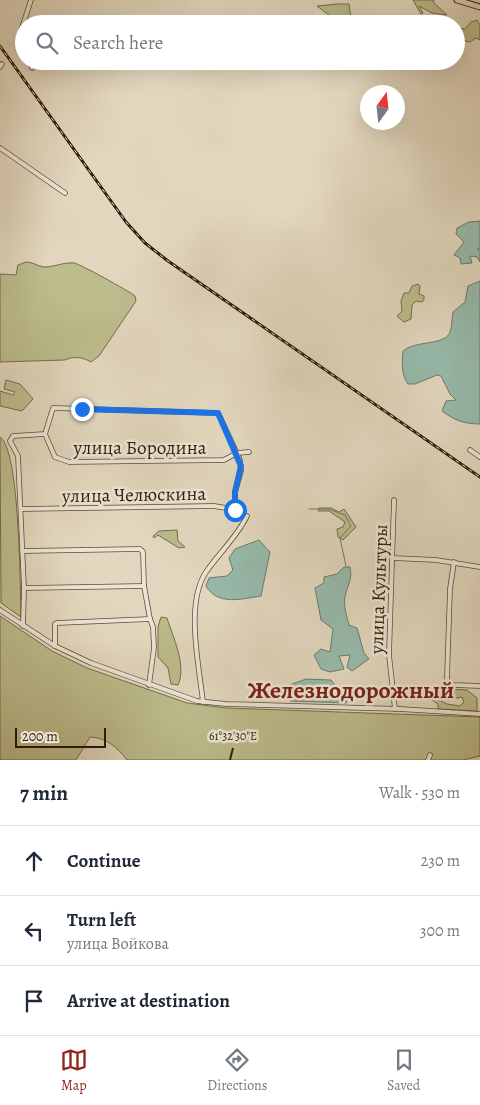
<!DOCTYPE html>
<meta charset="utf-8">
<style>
:root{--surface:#fff;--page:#f2f2f3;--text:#1f2937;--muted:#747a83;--line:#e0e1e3;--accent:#8f2418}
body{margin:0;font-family:Alegreya,serif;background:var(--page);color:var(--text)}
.compass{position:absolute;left:360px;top:85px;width:45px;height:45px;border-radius:50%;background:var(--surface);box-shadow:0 5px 20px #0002;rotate:15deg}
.scale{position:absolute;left:15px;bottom:12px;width:91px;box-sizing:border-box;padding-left:5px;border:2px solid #2e1d08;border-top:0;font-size:14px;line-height:18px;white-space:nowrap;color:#2e1d08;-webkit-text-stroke:4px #ece5d5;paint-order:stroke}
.stop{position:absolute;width:15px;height:15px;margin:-11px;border:4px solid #1a73e8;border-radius:50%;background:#fff}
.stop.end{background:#1a73e8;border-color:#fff;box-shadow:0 1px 5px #0008}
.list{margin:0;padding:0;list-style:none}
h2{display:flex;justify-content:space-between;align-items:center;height:65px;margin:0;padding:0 20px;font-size:21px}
h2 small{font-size:16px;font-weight:400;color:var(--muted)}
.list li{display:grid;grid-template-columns:32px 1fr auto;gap:15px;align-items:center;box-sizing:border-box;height:70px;padding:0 20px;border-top:1px solid var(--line)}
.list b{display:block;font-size:19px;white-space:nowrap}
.list p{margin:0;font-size:16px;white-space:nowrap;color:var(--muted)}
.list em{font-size:16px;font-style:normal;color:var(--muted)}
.icon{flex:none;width:28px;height:28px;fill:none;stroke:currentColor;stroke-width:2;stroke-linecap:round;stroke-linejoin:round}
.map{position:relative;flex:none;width:480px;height:760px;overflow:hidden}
.search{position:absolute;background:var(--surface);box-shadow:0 5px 20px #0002;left:15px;right:15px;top:15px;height:55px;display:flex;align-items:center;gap:12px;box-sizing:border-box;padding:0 18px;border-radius:28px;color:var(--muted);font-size:19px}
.sheet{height:275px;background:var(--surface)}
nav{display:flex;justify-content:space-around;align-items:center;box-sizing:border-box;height:70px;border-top:1px solid var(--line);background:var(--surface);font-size:14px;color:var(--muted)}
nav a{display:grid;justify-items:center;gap:2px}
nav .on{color:var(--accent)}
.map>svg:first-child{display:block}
</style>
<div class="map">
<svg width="480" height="760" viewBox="0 0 480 760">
<rect width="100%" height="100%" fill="#e2d7be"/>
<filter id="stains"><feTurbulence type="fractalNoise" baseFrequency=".004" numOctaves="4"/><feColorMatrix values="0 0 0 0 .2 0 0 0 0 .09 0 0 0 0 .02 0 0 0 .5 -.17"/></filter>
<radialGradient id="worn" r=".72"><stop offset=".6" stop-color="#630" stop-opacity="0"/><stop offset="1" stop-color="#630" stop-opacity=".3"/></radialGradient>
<g fill="#bcbc8c" stroke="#756c4a">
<polygon points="413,0 434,0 433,2 447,15 432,13 419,6 423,13 421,14"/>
<polygon points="337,4 349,4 351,19 349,24 341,24 317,6"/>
<polygon points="477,20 480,25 480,40 476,38 470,42 461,40 456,42 456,28 465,29 471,22"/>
<path d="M26 262C33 262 37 266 44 267 55 267 63 262 74 263 80 264 129 291 135 296L136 301 99 356 91 362C83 357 73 356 65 360L0 362V274L16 275 18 265Z"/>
<polygon points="418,284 420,286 419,294 424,296 424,300 422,302 416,301 412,305 411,319 404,322 397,316 402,311 401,301 404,293 409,293 412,286"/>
<polygon points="6,380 20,384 33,399 22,411 0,406 0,391 13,395 15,392 4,389"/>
<path d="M0 437C20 450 20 588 21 617L1 603Z"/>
<polygon points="319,508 331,508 339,512 344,509 356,527 343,540 338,537 337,529 343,527 345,522 329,511 318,511"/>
<polygon points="177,530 178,541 185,547 179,548 158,535 154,538 153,536 159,531"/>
<path d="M0 616 52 651 87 668 187 703 226 708 480 717V756L463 760H127C117 747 107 738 90 737L76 760H0Z"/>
<path d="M161 617 167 618C173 637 187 666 178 685L171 684 168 668 158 657V627Z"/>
<polygon points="451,689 467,690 477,698 477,711 438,709 438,704 432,700 432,690 436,690 437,699 447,704 460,706 464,702 462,697 448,700"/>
</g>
<g fill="#96baab" stroke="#6c7b6a">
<polygon points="480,221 480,249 477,249 480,251 480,262 477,257 470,256 472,263 461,264 460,258 454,255 464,242 456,234 457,228 469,222"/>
<path d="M480 281V424C464 424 454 420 442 411L446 401 456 400 450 394 441 376 437 375 415 384H408C401 375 402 361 403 351 415 340 445 346 450 332 452 326 452 318 453 312L465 302 468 286Z"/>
<path d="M259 540 270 552 261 596C241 599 218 606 206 586L209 578 227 576 233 570 229 558 235 549Z"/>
<path d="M344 567H350C353 579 347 586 345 597 343 605 347 617 349 625L357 628 364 653 369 659 352 671 347 667 350 655 339 656 344 669 330 672 321 669 314 655 321 649 330 652 333 629 321 620 315 588 324 583V577L337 574Z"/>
<polygon points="306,679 331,680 336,686 333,696 341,692 348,697 346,703 290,701 288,692 292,684"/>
</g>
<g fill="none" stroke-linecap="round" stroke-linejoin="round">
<polyline stroke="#6c7b6a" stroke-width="1" points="309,509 328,509 345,515 351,526 340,538 346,566"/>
<defs>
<g id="minor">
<polyline points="24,52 19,37 31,0"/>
<polyline points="29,61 32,68"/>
<polyline points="0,67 2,64"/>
<polyline points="0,148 65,193"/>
<polyline points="45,434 55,457 69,462 224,460 237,453 249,452"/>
<polyline points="470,450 480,457"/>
<polyline points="394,500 389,655 395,709"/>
<path d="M21 509 214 506 226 508 247 516C237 537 219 553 206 572 185 604 199 665 203 702"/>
<polyline points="22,551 140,549 143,552 144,586 150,619 153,627 154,648 149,685"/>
<polyline points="393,558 436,560 480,567"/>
<polyline points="454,562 450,589 447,678 448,682 454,685 480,686"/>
<polyline points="24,588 144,586"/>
<polyline points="0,610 55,646 91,663 197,701 226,704 400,709 480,714"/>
<polyline points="23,626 24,588 18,456 10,441 13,436 45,434 53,408 218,413 240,460 241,471 235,492 235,510"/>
<polyline points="55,646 55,624 57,623 150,619"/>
<polyline points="428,760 430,755"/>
</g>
<polyline id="major" points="457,0 480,7"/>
</defs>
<use href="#minor" stroke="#5b4c36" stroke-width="5.5"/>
<use href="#major" stroke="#2e1d08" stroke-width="7"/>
<use href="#minor" stroke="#ece5d5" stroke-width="4"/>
<use href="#major" stroke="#e2d7be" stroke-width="5"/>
<defs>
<polyline id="rail" points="0,46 126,222 145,243 168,261 480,477"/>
</defs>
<use href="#rail" stroke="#2e1d08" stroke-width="3"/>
<use href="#rail" stroke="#ece5d5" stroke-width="1" stroke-dasharray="4" stroke-linecap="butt"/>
</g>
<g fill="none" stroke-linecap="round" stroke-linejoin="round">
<polyline stroke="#1a73e8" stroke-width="6" points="82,409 218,413 241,466 235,492 235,510"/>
</g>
<path fill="none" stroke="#2e1d08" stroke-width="2" d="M230 760 233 748"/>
<g text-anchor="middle" stroke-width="5" stroke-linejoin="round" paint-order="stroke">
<g font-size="19" fill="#2e1d08" stroke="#ece5d5">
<text x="140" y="454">улица Бородина</text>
<text transform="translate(134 494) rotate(-1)" y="7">улица Челюскина</text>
<text transform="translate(378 589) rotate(-88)" y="7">улица Культуры</text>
</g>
<g font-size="24" font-weight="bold" fill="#7a1f14" stroke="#ece5d5">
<text x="351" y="698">Железнодорожный</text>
</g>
</g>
<g font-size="12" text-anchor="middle" fill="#2e1d08" stroke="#ece5d5" stroke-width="5" stroke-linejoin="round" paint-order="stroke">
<text x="233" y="740">61°32'30"E</text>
</g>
<rect width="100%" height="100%" filter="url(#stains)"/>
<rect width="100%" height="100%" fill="url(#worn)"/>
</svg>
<svg class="compass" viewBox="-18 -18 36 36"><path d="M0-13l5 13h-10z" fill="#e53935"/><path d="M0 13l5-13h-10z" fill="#747a83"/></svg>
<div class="scale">200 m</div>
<div class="stop" style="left:235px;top:510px"></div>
<div class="stop end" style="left:82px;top:409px"></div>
<div class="search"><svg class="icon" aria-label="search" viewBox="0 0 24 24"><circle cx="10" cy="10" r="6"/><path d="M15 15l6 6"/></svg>Search here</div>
</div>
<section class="sheet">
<h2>7 min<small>Walk · 530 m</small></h2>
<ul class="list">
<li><svg class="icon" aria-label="ahead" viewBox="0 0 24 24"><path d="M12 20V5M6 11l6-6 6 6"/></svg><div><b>Continue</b></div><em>230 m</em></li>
<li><svg class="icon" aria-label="left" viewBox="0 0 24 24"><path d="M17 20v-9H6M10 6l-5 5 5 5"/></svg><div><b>Turn left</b><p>улица Войкова</p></div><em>300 m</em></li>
<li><svg class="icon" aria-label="arrive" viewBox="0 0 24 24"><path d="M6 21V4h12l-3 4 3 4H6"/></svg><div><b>Arrive at destination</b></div></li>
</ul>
</section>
<nav>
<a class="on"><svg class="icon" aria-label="map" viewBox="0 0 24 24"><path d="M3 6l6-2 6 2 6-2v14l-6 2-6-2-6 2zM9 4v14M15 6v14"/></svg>Map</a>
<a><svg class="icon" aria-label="directions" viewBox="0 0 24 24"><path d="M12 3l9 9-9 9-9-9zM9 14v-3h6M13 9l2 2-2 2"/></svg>Directions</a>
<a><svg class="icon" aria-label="saved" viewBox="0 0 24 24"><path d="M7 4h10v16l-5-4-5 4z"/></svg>Saved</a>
</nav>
